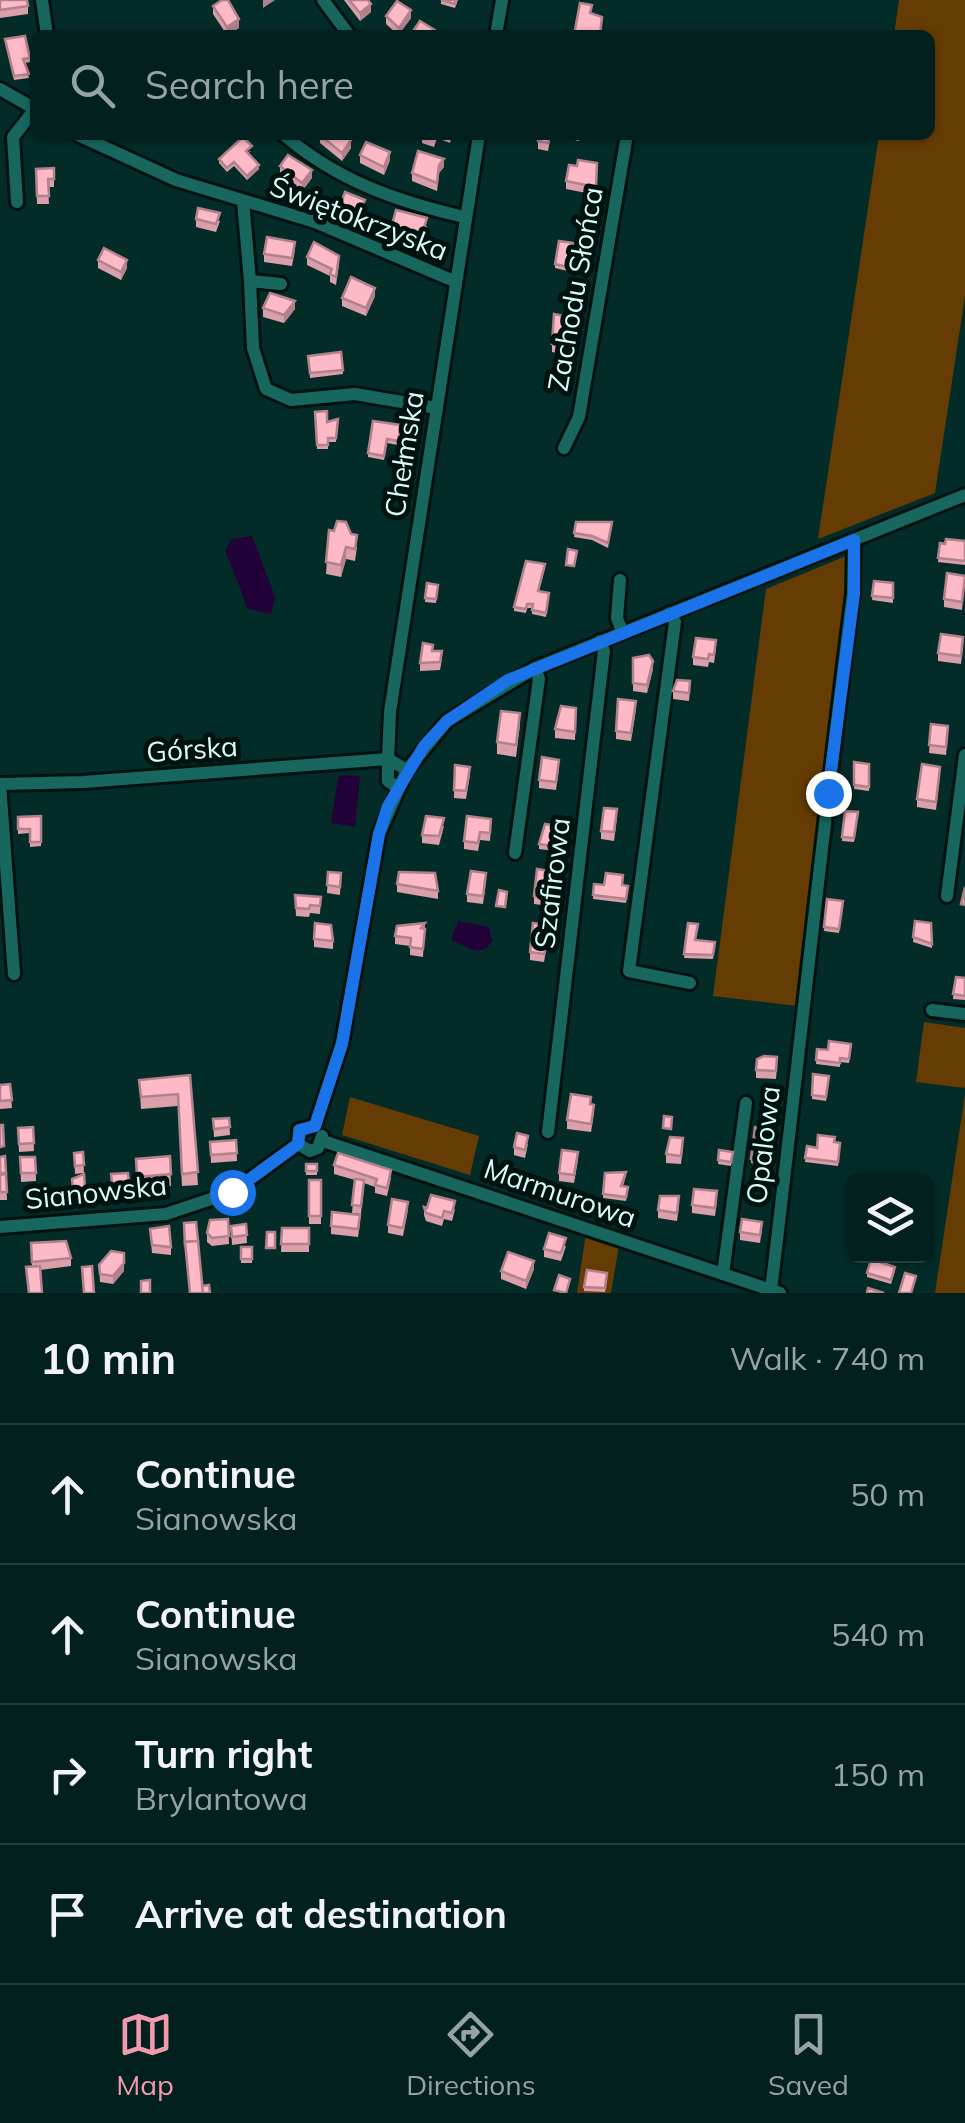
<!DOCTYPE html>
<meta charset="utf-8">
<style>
:root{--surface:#02211e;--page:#102e2b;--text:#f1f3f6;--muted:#96a3a4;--line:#233e3c;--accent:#f29aad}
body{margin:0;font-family:Mulish,sans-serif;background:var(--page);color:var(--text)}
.controls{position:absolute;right:30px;bottom:30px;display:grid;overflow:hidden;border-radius:15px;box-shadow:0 2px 8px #0004}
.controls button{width:90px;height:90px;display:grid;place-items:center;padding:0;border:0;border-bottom:2px solid var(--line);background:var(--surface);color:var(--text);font:50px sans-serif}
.stop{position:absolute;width:30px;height:30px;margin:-22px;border:8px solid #1a73e8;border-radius:50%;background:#fff}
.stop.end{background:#1a73e8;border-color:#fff;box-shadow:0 2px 10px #0008}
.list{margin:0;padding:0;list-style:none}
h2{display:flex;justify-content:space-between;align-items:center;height:130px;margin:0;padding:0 40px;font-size:42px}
h2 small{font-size:32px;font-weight:400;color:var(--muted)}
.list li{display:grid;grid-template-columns:65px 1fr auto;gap:30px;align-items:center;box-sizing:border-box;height:140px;padding:0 40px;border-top:2px solid var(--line)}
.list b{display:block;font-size:38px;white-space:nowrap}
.list p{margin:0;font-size:32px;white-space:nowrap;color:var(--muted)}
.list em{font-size:32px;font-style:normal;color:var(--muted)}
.icon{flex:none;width:55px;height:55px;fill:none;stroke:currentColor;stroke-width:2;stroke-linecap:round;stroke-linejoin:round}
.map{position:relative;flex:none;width:965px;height:1293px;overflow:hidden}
.search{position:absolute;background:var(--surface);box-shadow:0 2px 8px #0004;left:30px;right:30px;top:30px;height:110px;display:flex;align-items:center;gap:25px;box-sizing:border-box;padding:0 35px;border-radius:15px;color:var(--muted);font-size:38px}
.sheet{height:690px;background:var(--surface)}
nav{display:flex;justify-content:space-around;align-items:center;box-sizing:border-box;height:140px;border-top:2px solid var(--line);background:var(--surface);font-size:28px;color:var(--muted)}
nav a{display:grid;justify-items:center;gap:5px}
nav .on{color:var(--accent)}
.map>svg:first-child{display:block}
</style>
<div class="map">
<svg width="965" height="1293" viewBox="0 0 965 1293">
<rect width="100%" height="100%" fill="#032c28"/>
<g fill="#663c05">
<polygon points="899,0 965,0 965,296 935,493 818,539 879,135 930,135 930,35 894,35"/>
<polygon points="851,554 855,558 798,1006 713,996 766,589"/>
<polygon points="924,1022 965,1028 965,1088 916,1082"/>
<polygon points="965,1094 965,1293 935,1293"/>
<polygon points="350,1097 479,1136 470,1175 342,1135"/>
<polygon points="586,1233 619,1245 611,1293 577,1293"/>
</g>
<g fill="#220139">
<polygon points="252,536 275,597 271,614 248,609 225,550 232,539"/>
<polygon points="343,775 360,776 355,827 331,823 338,778"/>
<polygon points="458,921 489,927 492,941 486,949 475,951 451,940"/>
</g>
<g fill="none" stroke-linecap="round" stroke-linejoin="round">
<defs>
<g id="minor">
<polyline points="42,0 47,35"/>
<polyline points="323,0 349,35"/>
<polyline points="496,35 502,0"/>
<polyline points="0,89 35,109"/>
<polyline points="78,135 176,180 315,222 454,281"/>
<path d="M284 135C338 181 396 201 464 217"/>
<polyline points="243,201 250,281"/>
<polyline points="17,202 13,137 35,109"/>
<polyline points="281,284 250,281 253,348 266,389 291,400 355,394 437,408"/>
<polyline points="564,448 579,417 627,135"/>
<polyline points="620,580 617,618 622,631"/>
<polyline points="670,613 675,622 629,971 690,983"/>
<polyline points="407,770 388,759 390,712 479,135"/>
<polyline points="0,784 83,782 388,759 388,781 398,788"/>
<polyline points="0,784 14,974"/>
<polyline points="515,853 539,679 535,668"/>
<polyline points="947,896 965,755"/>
<polyline points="932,1010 965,1014"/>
<polyline points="315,1126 342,1043 379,834 407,770 447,721 535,668 965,495"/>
<polyline points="548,1132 604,651 600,641"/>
<polyline points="323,1141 780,1293"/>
<polyline points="298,1144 310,1151 318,1148 322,1136"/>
<polyline points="298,1144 299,1130 315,1126"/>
<polyline points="0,1227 166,1214 232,1192 298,1144"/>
<polyline points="723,1274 746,1103"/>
<path d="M771 1290C799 1058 823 826 853 594L854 540"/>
</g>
</defs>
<use href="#minor" stroke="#001210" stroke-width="18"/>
<use href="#minor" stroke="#18675f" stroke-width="12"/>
</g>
<g fill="#da9faa">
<polygon points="0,0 28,6 28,14 0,18"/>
<polygon points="344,0 368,0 371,12 360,21"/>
<polygon points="441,0 458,0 455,8 441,4"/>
<polygon points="213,6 239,28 227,35 213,14"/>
<polygon points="386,16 411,18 398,35 386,24"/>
<polygon points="5,39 30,58 30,62 25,63 29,78 14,80"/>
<polygon points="320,135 351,148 342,161 320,143"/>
<polygon points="422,135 452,135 450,143 437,138 434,147 422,143"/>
<polygon points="551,135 548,151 538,149 538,141"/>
<polygon points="561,135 584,135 583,138 578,141"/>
<polygon points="252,151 248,153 259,169 247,180 234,166 227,172 219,163 219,159"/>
<polygon points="360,155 390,160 384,175 360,163"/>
<polygon points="597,163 596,195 566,189 566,181"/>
<polygon points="280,166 312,178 302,191 280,174"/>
<polygon points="444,167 439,173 437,191 412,181 412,173"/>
<polygon points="54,168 54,187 48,187 49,204 37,204 36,169"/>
<polygon points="365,204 359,218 340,210 340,206"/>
<polygon points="196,219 220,221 216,232 196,227"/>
<polygon points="392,225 427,226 422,242 392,233"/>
<polygon points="574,243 576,273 555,268 555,264"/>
<polygon points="295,250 292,266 264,262 264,254"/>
<polygon points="307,257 339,264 336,285 330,282 330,276 307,265"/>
<polygon points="98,260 127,268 121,280 98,268"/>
<polygon points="375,296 366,316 342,306 342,298"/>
<polygon points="263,308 295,309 284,323 263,317"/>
<polygon points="575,326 568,355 552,352 552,344"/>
<polygon points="341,352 343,374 310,378 308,356"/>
<polygon points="315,412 327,422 338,419 336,442 328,442 328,449 317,449"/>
<polygon points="401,425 398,445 387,443 384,460 368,457 368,453"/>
<polygon points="576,522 612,522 608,548 592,540 574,537"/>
<polygon points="329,530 357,547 355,561 346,559 341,577 326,574"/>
<polygon points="965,541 965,565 938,562 940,543"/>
<polygon points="545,568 539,591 549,593 546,617 532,614 532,608 527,608 526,613 514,611 514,607"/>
<polygon points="965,576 962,610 944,607 944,599"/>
<polygon points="874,581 893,583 893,603 872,600"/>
<polygon points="427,583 438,585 436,603 425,602"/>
<polygon points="963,645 961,664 938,661 938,653"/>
<polygon points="716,648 714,663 709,662 708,667 693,665 693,657"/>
<polygon points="633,658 653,669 647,693 633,691"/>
<polygon points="442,659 440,670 420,671 420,663"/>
<polygon points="690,689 689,701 673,699 673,691"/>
<polygon points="576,708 575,740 555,738 555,729"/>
<polygon points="636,709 631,741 616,739 616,731"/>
<polygon points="931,724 948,735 946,755 929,753"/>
<polygon points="520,725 516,757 497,754 497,742"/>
<polygon points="854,762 869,764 869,791 854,789"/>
<polygon points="455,765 470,775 466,799 454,798"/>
<polygon points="559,768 556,790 539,788 539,780"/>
<polygon points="940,775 936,810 917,807 917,799"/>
<polygon points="845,811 858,812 854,842 842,841"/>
<polygon points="41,816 41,846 30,847 30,833 18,834 18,817"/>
<polygon points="617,817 614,841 601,839 601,831"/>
<polygon points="444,826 439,845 422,843 422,835"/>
<polygon points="560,826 557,851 539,849 539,844"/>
<polygon points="491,827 490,841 480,840 478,851 464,849 464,841"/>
<polygon points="328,872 341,873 340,895 327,893"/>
<polygon points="556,880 551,906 534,904 534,896"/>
<polygon points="486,881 483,904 467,902 467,894"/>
<polygon points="397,884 438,891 438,899 397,892"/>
<polygon points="594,884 628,886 626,903 593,899"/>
<polygon points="295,895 321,897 320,914 310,913 309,917 296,916"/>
<polygon points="827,899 843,901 839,933 824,931"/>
<polygon points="915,921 931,923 932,948 913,942"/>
<polygon points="425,923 423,957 410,955 410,946 395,944 395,936"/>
<polygon points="688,923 696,940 715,942 713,959 684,958"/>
<polygon points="549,933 544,962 530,960 530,952"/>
<polygon points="314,939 333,941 333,949 314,947"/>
<polygon points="956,977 965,978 965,1000 953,999"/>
<polygon points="851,1044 849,1063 840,1062 840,1067 816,1064 817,1049 828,1050"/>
<polygon points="777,1065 776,1079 756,1078 756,1070"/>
<polygon points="813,1074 829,1076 826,1101 812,1099"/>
<polygon points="190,1075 198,1185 182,1186 178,1106 141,1109 139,1080"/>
<polygon points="10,1084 12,1108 0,1109 0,1085"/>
<polygon points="591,1105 594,1113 591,1132 567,1129 567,1120"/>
<polygon points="229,1118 230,1135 214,1137 213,1119"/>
<polygon points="33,1127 34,1151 19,1152 18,1128"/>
<polygon points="755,1127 774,1129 770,1166 751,1163"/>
<polygon points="236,1140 237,1161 211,1163 210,1142"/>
<polygon points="835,1142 840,1143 838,1166 805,1162 807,1146 817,1148"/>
<polygon points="528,1144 525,1158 514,1155 514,1147"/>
<polygon points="683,1146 681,1164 666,1163 666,1154"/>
<polygon points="719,1150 733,1152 731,1166 718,1164"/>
<polygon points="83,1152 84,1173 75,1174 74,1153"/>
<polygon points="5,1156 7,1200 0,1200 0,1157"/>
<polygon points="170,1156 171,1186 137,1189 136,1159"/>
<polygon points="20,1157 35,1157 36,1181 21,1182"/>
<polygon points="578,1160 574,1183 559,1181 559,1173"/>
<rect x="306" y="1164" width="11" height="11"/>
<polygon points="334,1165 391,1178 387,1196 375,1193 375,1187 364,1183 361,1214 352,1213 355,1180 334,1174"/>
<polygon points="128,1173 129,1190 112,1191 111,1174"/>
<polygon points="605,1173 626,1176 623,1186 628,1191 626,1201 603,1198"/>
<polygon points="84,1174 85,1196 73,1197 72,1179"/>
<rect x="309" y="1180" width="12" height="44"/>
<polygon points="717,1200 715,1216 692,1213 692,1205"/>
<polygon points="679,1205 677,1221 658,1218 658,1210"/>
<polygon points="424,1207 455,1209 452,1221 444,1219 442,1226 426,1221 424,1215"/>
<polygon points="408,1210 403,1236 388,1233 388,1225"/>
<polygon points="228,1219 229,1244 212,1246 207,1242 207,1233"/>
<polygon points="360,1223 358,1237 331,1234 331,1226"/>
<polygon points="246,1224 247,1243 232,1245 231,1226"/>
<polygon points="282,1228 309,1228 309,1252 281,1252"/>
<polygon points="150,1229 171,1247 171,1255 152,1253"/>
<polygon points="762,1230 760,1243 740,1240 740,1232"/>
<polygon points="31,1243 71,1258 71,1266 40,1270 42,1293 28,1293 26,1267 32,1267"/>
<polygon points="566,1246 561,1261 544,1257 544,1249"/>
<rect x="241" y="1247" width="11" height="16"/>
<polygon points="99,1265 124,1271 113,1284 100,1282"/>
<polygon points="534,1269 526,1289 501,1279 501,1271"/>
<polygon points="895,1271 891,1284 867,1277 867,1273"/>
<polygon points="607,1277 605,1292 584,1291 584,1287"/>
</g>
<g fill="#b1828b">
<polygon points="263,0 275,0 263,8"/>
<polygon points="371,4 371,12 360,21 360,13"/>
<polygon points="411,10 411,18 399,35 399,28"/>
<polygon points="239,19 239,28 227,35 227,27"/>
<polygon points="351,140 351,148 342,161 342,153"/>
<polygon points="390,152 390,160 384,175 384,167"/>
<polygon points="444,159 444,167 439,173 437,191 439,165"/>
<polygon points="259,165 259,169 247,180 247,176"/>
<polygon points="312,170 312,178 302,191 302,183"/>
<polygon points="127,260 127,268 121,280 121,272"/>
<polygon points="375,288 375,296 366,316 366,308"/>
<polygon points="295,301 295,309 284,323 284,315"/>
<polygon points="575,318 575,326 568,355 568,347"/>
<polygon points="346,547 346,559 341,577 341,565"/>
<polygon points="653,661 653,669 647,693 647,685"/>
<polygon points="534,1261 534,1269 526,1289 526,1281"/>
<polygon points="124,1263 124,1271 113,1284 113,1276"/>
</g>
<g fill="#fdb9c6" stroke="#b1828b" stroke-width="2.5">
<polygon points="0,0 27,0 28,6 0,10"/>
<polygon points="222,0 228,0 239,19 227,27 213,6"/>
<polygon points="349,0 368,0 371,4 360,13"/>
<polygon points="441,0 456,0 455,4"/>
<polygon points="397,1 411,10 399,28 386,16"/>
<polygon points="580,3 592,5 590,13 602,17 600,35 586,31 585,35 574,35"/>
<polygon points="420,21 435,30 434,35 419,35 413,31"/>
<polygon points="25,36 30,58 23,59 29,74 14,76 5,39"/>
<polygon points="320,135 344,135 351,140 342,153"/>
<polygon points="539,135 550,135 548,143 538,141"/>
<polygon points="243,137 252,146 246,151 259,165 247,176 234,162 227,168 219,159"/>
<polygon points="366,142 390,152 384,167 360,155"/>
<polygon points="418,151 444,159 439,165 437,183 412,173"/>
<polygon points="288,155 312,170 302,183 280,166"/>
<polygon points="578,160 597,163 596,187 566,181 569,165 577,166"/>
<polygon points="54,168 54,179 48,179 49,196 37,196 36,169"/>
<polygon points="345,192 365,200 359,214 340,206"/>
<polygon points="198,208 220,213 216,224 196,219"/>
<polygon points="396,210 427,218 422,234 392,225"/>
<polygon points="267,237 295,242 292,258 264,254"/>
<polygon points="559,241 574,243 576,269 555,264"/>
<polygon points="314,242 339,256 336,277 330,274 332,269 307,257"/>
<polygon points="104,248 127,260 121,272 98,260"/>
<polygon points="351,277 375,288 366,308 342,298"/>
<polygon points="270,293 295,301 284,315 263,308"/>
<polygon points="554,314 575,318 568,347 552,344"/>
<polygon points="341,352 343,370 310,373 308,356"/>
<polygon points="327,411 327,422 338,419 336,438 328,438 328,445 317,445 315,412"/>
<polygon points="373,421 401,425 398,441 387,439 384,456 368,453"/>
<polygon points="337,521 346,522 351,534 357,535 355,549 346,547 341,565 326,562 329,530 334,531"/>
<polygon points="576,522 612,522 608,543 592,536 574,533"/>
<polygon points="946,539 965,541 965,561 938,558 940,543 945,544"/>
<polygon points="568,549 577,551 574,566 566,565"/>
<polygon points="526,561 545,564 538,591 549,593 546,613 532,610 533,604 527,604 526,609 514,607"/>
<polygon points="947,573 965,576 962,602 944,599"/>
<polygon points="874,581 893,583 893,598 872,596"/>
<polygon points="427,583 438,585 436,599 425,598"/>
<polygon points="941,634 963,637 961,656 938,653"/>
<polygon points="696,638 716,640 714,655 709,654 708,659 693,657"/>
<polygon points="423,643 433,645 432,651 442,651 440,662 420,663"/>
<polygon points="649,655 653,661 647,685 633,683 633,658"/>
<polygon points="677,680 690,681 689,693 673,691"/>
<polygon points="618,699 636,701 631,733 616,731"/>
<polygon points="561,706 576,708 575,732 555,729"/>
<polygon points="501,711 520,713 516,745 497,742"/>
<polygon points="931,724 948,726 946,747 929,745"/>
<polygon points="542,757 559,760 556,782 539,780"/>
<polygon points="854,762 869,764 869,787 854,785"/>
<polygon points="922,764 940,767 936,802 917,799"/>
<polygon points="455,765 470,767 466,791 454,790"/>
<polygon points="604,808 617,809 614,832 601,831"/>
<polygon points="845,811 858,812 854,838 842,837"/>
<polygon points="41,816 41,842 30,842 30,829 18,829 18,817"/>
<polygon points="426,816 444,818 439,836 422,835"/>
<polygon points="467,816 491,819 490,833 480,832 478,843 464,841"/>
<polygon points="545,824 560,826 557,847 539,844"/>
<polygon points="537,869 556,872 551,898 534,896"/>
<polygon points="471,871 486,873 483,896 467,894"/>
<polygon points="328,872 341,873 340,887 327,885"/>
<polygon points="399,872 435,873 438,891 397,884"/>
<polygon points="606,873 623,875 622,885 628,886 626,899 593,895 594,884 604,885"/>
<polygon points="965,887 965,905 961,904"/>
<polygon points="499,890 507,892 505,907 496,906"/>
<polygon points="295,895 321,897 320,906 310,905 309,909 296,908"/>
<polygon points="827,899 843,901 839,929 824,927"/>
<polygon points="915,921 931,923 932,944 913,937"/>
<polygon points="315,923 331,925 333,941 314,939"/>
<polygon points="425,923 421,928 425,929 423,949 410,947 411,938 395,936 397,926"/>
<polygon points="533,923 549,925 544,954 530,952"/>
<polygon points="688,923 698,924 695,940 715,942 713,955 684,954"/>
<polygon points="956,977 965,978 965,996 953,994"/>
<polygon points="829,1041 851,1044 849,1059 840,1058 840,1063 816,1060 817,1049 828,1050"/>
<polygon points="764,1056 777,1057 776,1071 756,1070 757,1059"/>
<polygon points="813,1074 829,1076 826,1097 812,1095"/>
<polygon points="190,1075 198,1172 182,1174 178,1094 141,1097 139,1080"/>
<polygon points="10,1084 12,1100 0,1101 0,1085"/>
<polygon points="571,1094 591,1097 590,1104 594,1105 591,1124 567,1120"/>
<polygon points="664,1116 672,1117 671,1129 663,1128"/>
<polygon points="229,1118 230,1127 214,1129 213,1119"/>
<polygon points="0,1125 3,1125 4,1146 0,1147"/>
<polygon points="33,1127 34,1143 19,1144 18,1128"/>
<polygon points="755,1127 774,1129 770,1162 751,1159"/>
<polygon points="517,1133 528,1136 525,1150 514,1147"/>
<polygon points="818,1135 835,1137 834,1142 840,1143 838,1162 805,1158 807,1146 817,1148"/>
<polygon points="670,1137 683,1138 681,1156 666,1154"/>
<polygon points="236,1140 237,1153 211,1155 210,1142"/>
<polygon points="562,1150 578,1152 574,1175 559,1173"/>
<polygon points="719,1150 733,1152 731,1162 718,1160"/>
<polygon points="83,1152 84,1165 75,1166 74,1153"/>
<polygon points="338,1153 391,1170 387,1188 375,1185 377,1179 334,1165"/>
<polygon points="5,1156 6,1173 0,1173 0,1157"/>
<polygon points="170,1156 171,1174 137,1177 136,1159"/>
<polygon points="20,1157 35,1157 36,1173 21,1173"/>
<rect x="306" y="1164" width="11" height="7"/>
<polygon points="626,1172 621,1186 628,1187 626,1197 603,1194 605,1173"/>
<polygon points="128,1173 129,1182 112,1183 111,1174"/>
<polygon points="6,1174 7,1192 0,1192 0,1175"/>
<polygon points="84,1174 85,1188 73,1189 72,1179"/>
<polygon points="355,1179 364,1180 361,1206 352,1205"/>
<rect x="309" y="1180" width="12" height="36"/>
<polygon points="694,1189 717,1191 715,1208 692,1205"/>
<polygon points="431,1195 455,1201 452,1213 444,1211 442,1218 426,1213 424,1207 427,1208"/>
<polygon points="660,1196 679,1196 677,1213 658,1210"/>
<polygon points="392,1199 408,1202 403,1228 388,1225"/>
<polygon points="332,1212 360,1215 358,1229 331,1226"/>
<polygon points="228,1219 229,1236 212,1238 207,1233 210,1220"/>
<polygon points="742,1219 762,1222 760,1235 740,1232"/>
<polygon points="196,1222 198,1241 185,1242 185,1246 184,1223"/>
<polygon points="246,1224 247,1235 232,1237 231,1226"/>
<polygon points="169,1226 171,1247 152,1245 150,1229"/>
<polygon points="282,1228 309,1228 309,1244 281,1244"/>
<polygon points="267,1232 275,1232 275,1248 266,1248"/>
<polygon points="549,1233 566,1238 561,1253 544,1249"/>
<polygon points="66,1241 71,1258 32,1262 31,1243"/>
<polygon points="198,1241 203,1293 190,1293 185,1242"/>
<rect x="241" y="1247" width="11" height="12"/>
<polygon points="111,1251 124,1253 124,1263 113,1276 100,1274 99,1265"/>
<polygon points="508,1252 534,1261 526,1281 501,1271"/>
<polygon points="871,1259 895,1267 891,1280 867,1273"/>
<polygon points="40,1266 42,1293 29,1293 26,1267"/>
<polygon points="92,1266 94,1293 84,1293 82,1267"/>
<polygon points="587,1270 607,1273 605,1288 584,1287"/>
<polygon points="905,1273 916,1276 911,1293 899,1293"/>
<polygon points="559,1275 570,1279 566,1293 554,1290"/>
<polygon points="150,1280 150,1293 141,1293 141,1281"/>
<polygon points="209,1285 210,1293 203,1293 202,1286"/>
<polygon points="868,1288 884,1293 867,1293"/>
</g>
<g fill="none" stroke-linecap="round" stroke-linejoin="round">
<polyline stroke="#1a73e8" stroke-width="12" points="232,1192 298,1144 300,1130 315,1126 342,1044 379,834 388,806 424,746 447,721 508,680 854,540 854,594 828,793"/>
</g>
<g text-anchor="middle" stroke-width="10" stroke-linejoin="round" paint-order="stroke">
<g font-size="28" fill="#d9fcf7" stroke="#001210">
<text transform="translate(359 218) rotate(21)" y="10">Świętokrzyska</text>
<text transform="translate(575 289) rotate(-80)" y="10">Zachodu Słońca</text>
<text transform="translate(404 454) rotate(-81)" y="10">Chełmska</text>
<text transform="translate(192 749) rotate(-4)" y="10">Górska</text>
<text transform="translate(552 883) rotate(-83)" y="10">Szafirowa</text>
<text transform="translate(763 1145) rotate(-83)" y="10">Opalowa</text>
<text transform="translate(96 1192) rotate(-6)" y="10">Sianowska</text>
<text transform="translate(560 1193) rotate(19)" y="10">Marmurowa</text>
</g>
</g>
</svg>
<div class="controls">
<button><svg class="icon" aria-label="layers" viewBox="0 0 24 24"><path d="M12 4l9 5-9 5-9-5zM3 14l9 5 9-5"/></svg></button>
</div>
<div class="stop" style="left:232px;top:1192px"></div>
<div class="stop end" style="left:828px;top:793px"></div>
<div class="search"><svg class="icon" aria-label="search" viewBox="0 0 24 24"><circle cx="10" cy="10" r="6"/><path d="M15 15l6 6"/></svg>Search here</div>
</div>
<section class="sheet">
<h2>10 min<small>Walk · 740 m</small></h2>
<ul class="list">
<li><svg class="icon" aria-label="ahead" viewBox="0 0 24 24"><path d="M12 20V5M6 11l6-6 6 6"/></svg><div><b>Continue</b><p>Sianowska</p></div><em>50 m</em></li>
<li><svg class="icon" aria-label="ahead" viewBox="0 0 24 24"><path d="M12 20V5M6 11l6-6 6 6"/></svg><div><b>Continue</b><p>Sianowska</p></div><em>540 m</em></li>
<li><svg class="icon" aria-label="right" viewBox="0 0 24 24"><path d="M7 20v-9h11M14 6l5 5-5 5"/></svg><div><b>Turn right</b><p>Brylantowa</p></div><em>150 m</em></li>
<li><svg class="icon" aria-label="arrive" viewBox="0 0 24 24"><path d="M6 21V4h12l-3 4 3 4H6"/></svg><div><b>Arrive at destination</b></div></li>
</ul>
</section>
<nav>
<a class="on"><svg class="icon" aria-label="map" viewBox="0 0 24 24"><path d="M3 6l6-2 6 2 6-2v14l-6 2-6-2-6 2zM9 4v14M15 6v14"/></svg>Map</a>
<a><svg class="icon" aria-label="directions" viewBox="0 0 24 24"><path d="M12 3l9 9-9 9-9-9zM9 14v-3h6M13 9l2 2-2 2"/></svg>Directions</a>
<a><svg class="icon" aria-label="saved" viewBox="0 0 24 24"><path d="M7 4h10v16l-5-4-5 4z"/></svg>Saved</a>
</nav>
